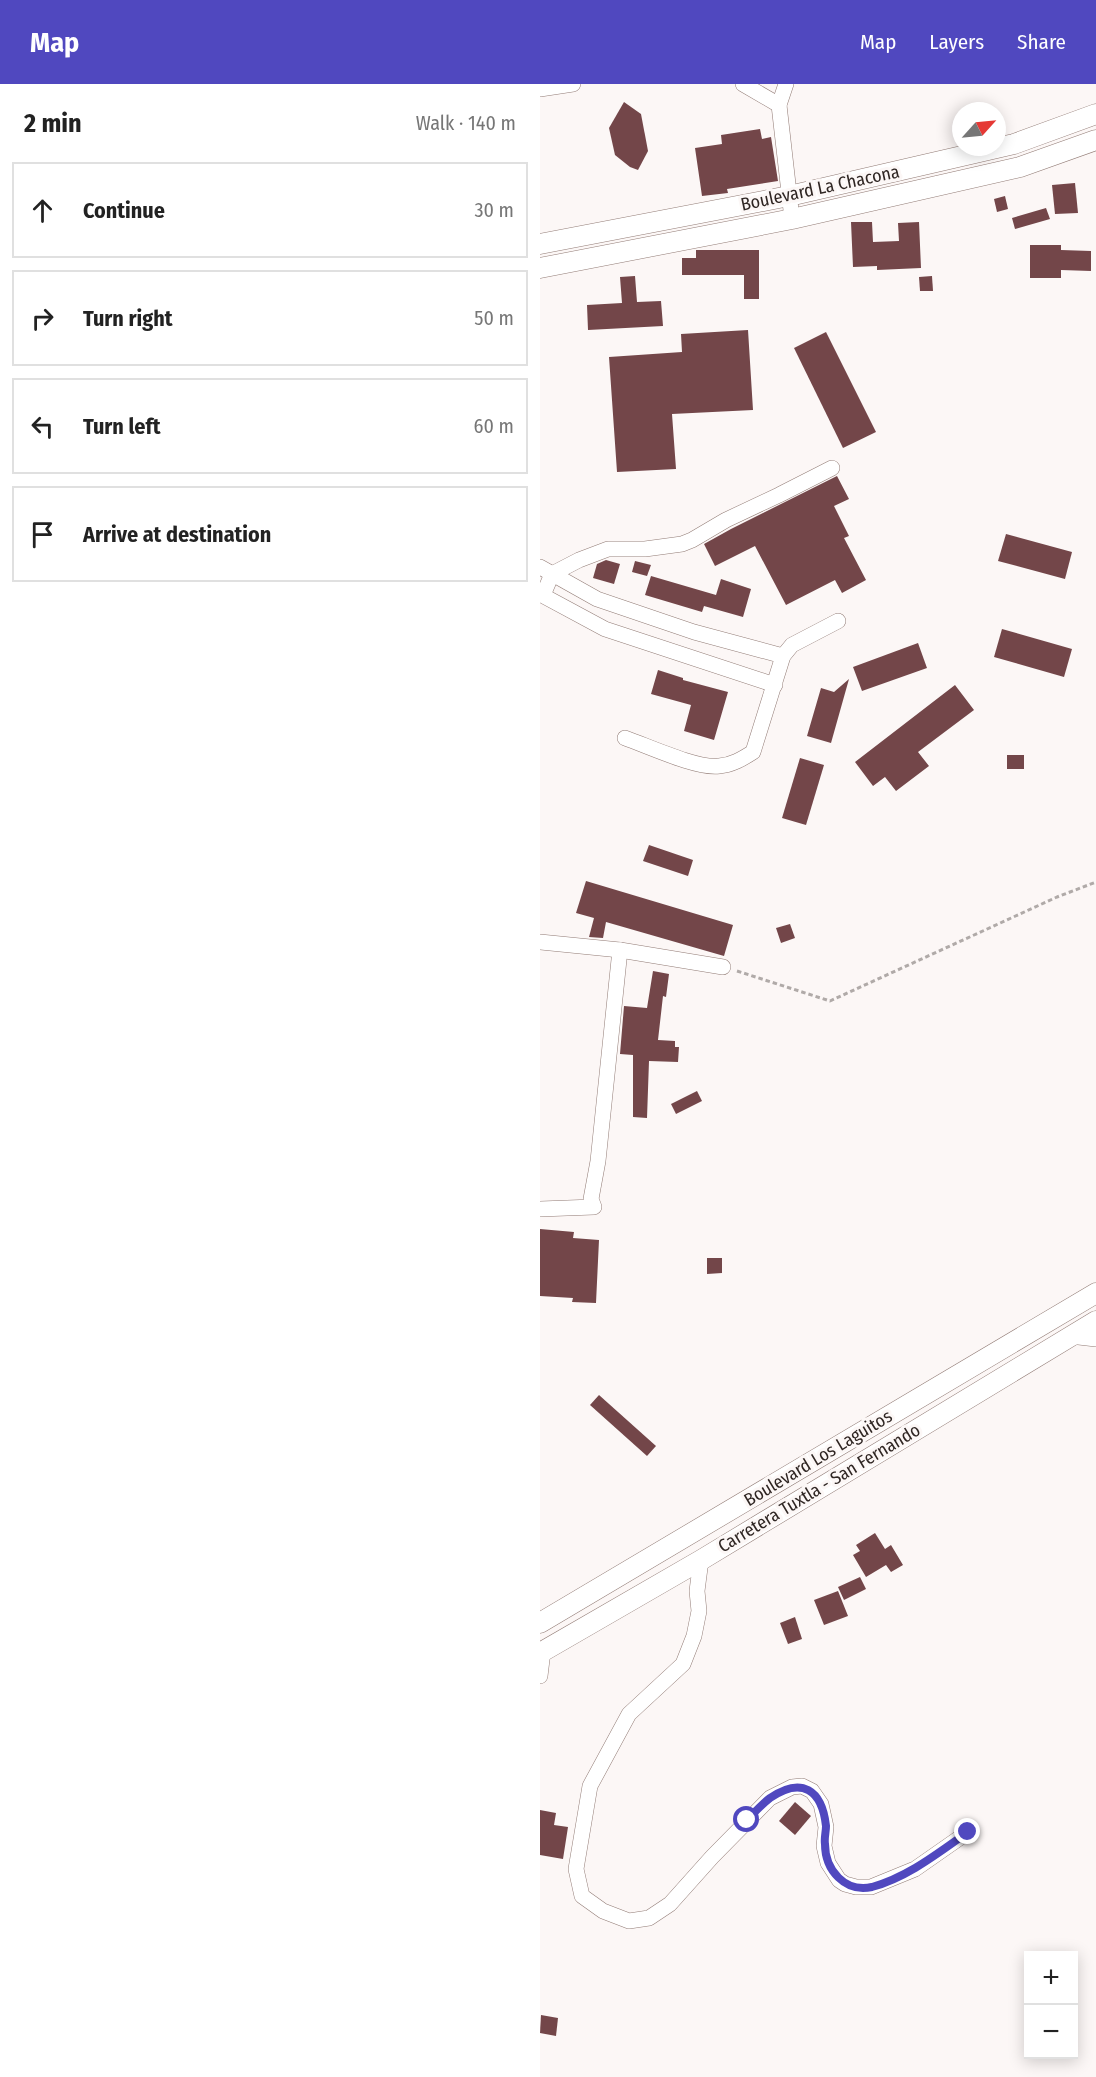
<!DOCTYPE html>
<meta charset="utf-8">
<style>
:root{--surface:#fff;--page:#f2f2f2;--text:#222;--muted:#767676;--line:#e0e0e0;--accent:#5048bf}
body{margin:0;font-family:"Fira Sans Condensed",sans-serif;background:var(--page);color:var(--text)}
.controls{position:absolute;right:18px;bottom:18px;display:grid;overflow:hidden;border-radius:0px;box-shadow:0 3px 15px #0003}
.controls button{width:54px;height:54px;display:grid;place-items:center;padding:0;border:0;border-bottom:2px solid var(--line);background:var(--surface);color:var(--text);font:30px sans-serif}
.compass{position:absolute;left:412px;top:18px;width:54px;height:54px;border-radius:50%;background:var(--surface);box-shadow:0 3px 15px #0003;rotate:63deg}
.stop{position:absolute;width:18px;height:18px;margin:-14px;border:4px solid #5048bf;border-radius:50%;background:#fff}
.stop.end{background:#5048bf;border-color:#fff;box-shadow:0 2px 6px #0008}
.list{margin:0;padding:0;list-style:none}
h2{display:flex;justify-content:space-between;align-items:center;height:78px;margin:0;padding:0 24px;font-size:26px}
h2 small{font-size:20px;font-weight:400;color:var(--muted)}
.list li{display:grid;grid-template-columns:39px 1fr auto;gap:18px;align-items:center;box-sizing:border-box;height:96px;margin:0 12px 12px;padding:0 12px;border:2px solid var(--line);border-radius:0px}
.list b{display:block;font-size:22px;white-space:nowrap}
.list em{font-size:20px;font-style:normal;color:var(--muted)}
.icon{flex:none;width:33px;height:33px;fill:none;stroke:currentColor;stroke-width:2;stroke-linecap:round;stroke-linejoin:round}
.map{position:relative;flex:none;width:556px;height:1993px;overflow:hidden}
header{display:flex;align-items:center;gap:36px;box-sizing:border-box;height:84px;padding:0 30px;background:var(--accent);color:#fff}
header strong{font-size:28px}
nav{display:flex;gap:33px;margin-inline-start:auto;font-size:21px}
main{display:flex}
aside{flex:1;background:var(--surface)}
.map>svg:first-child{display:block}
</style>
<header>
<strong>Map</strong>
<nav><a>Map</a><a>Layers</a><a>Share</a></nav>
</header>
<main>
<aside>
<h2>2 min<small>Walk · 140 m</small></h2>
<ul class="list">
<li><svg class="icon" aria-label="ahead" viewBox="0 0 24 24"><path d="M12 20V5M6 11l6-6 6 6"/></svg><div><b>Continue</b></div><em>30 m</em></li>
<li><svg class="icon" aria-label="right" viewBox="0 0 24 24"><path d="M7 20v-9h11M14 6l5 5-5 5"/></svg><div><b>Turn right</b></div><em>50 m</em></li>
<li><svg class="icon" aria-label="left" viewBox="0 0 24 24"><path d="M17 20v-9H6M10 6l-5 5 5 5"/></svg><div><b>Turn left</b></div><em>60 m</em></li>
<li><svg class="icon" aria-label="arrive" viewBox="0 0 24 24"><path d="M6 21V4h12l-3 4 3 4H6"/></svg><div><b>Arrive at destination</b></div></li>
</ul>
</aside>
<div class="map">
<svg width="556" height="1993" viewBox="0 0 556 1993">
<rect width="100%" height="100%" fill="#fcf7f6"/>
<g fill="#734649">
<polygon points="84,18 101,30 108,67 98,86 90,83 75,71 69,44"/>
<polygon points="220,45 222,55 231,53 238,97 187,105 188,109 162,112 155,64 182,60 181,51"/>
<polygon points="535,99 538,129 515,130 512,101"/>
<polygon points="465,112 468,125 457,128 454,115"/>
<polygon points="506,124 510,135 475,145 472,134"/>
<polygon points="311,138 332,138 333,158 359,157 358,139 379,138 381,184 337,186 337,182 313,183"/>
<polygon points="490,161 521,161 521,166 551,167 551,187 521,186 521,194 490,194"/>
<polygon points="156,166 219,166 219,215 204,215 204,191 142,191 142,174 156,174"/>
<polygon points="95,192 97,218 121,217 123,242 48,246 47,221 82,219 80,193"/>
<polygon points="392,192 393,207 380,207 379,193"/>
<polygon points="208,246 213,326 132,330 136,385 77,388 69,273 142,268 141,250"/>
<polygon points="286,248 336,348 303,364 254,264"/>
<polygon points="297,392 309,415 294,422 309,452 304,454 326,496 302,509 295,496 246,521 215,462 175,482 164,460 191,445"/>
<polygon points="466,450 532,468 525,495 458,477"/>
<polygon points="66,476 80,480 74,500 53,494 57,480"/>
<polygon points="95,477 111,481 107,492 92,488"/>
<polygon points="111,492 176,511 181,495 211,505 203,533 164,522 162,528 105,511"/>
<polygon points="462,545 532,565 524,593 454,573"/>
<polygon points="378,559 387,584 322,607 313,583"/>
<polygon points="118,586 143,594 143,596 188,608 174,656 144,647 151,621 111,610"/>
<polygon points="309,595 291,659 267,652 281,604 294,608"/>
<polygon points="415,601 434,626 378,668 389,682 356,707 345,693 333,702 315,678"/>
<rect x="467" y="671" width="17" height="14"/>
<polygon points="260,674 284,681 266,741 242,734"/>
<polygon points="109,761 153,776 148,792 103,777"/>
<polygon points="46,797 193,841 184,872 66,838 63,854 49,853 54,834 36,829"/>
<polygon points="250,840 255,854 241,859 236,844"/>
<polygon points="113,887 129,890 126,913 123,912 118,956 135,957 135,963 139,963 138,978 109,977 107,1034 93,1033 93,971 80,970 84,922 107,924"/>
<polygon points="157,1007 162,1017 136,1030 131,1020"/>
<polygon points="0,1145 34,1148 33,1154 59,1156 56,1219 32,1218 33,1214 0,1212"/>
<polygon points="167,1174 182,1174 182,1189 167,1190"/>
<polygon points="59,1311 116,1362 107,1372 50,1321"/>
<polygon points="335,1449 345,1465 351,1461 363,1481 351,1488 346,1481 326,1493 313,1471 320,1467 316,1461"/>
<polygon points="320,1493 326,1505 304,1516 298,1503"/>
<polygon points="298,1507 308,1532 284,1541 274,1516"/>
<polygon points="255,1533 262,1555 248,1560 240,1539"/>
<polygon points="255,1718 271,1732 255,1751 239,1737"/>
<polygon points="0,1726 16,1729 14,1741 28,1743 23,1775 0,1771"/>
<polygon points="1,1931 18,1934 16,1952 0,1949"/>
</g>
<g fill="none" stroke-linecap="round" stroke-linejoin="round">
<defs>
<g id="minor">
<polyline points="203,0 239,21"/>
<polyline points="246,0 239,21 252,135"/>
<polyline points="0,5 33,0"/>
<polyline points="0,483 57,515 154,548 243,572"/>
<polyline points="0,510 65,545 235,601"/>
<polyline points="3,511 12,490 39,476 68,465 105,465 142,460 152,456 186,436 239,411 292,384"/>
<path d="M85 654C108 662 157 685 179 682 192 681 202 675 213 668L243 572 252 561 298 537"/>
<polyline points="0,858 80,866 183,883"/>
<polyline points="0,1125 54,1123 51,1115 58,1077 80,866"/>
<polyline points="530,1252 556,1255"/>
<polyline points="161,1476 157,1507 159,1527 154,1552 143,1580 89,1630 50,1702 36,1785 42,1812 63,1827 89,1837 109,1834 130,1820 172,1773 230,1714 252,1703 262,1702 272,1707 281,1720 286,1743 284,1762 288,1779 299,1796 305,1800 316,1803 331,1803 375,1785 428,1748"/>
<polyline points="0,1592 3,1567"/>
</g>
<g id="major">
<polyline points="0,160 249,112 474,60 556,30"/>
<polyline points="0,184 252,135 480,83 556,56"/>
<polyline points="0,1539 556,1209"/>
<polyline points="0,1569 161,1476 556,1237"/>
</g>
</defs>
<use href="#minor" stroke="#927c76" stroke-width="16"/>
<use href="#major" stroke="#927c76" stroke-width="21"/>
<polyline stroke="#b0aaa8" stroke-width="3" stroke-dasharray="4.5 3" stroke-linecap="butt" points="197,887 290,917 517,813 556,798"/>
<use href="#minor" stroke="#fff" stroke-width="15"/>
<use href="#major" stroke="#fff" stroke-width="20"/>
</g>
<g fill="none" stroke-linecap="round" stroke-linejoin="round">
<path stroke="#5048bf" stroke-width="8" d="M207 1736C214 1729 222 1720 230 1714 262 1692 282 1706 286 1742 286 1748 284 1754 285 1760 285 1786 305 1809 332 1803 368 1793 398 1769 428 1748"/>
</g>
<g text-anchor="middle" stroke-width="6" stroke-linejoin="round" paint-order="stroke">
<g font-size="18" fill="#2f2623" stroke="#fcf7f6">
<text transform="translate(280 104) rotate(-12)" y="6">Boulevard La Chacona</text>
<text transform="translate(278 1374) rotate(-31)" y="6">Boulevard Los Laguitos</text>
<text transform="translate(279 1404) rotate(-31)" y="6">Carretera Tuxtla - San Fernando</text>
</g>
</g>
</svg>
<div class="controls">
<button>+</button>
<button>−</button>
</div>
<svg class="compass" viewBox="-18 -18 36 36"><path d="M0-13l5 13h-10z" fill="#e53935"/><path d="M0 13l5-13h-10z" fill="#767676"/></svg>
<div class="stop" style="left:207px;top:1736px"></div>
<div class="stop end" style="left:428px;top:1748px"></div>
</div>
</main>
